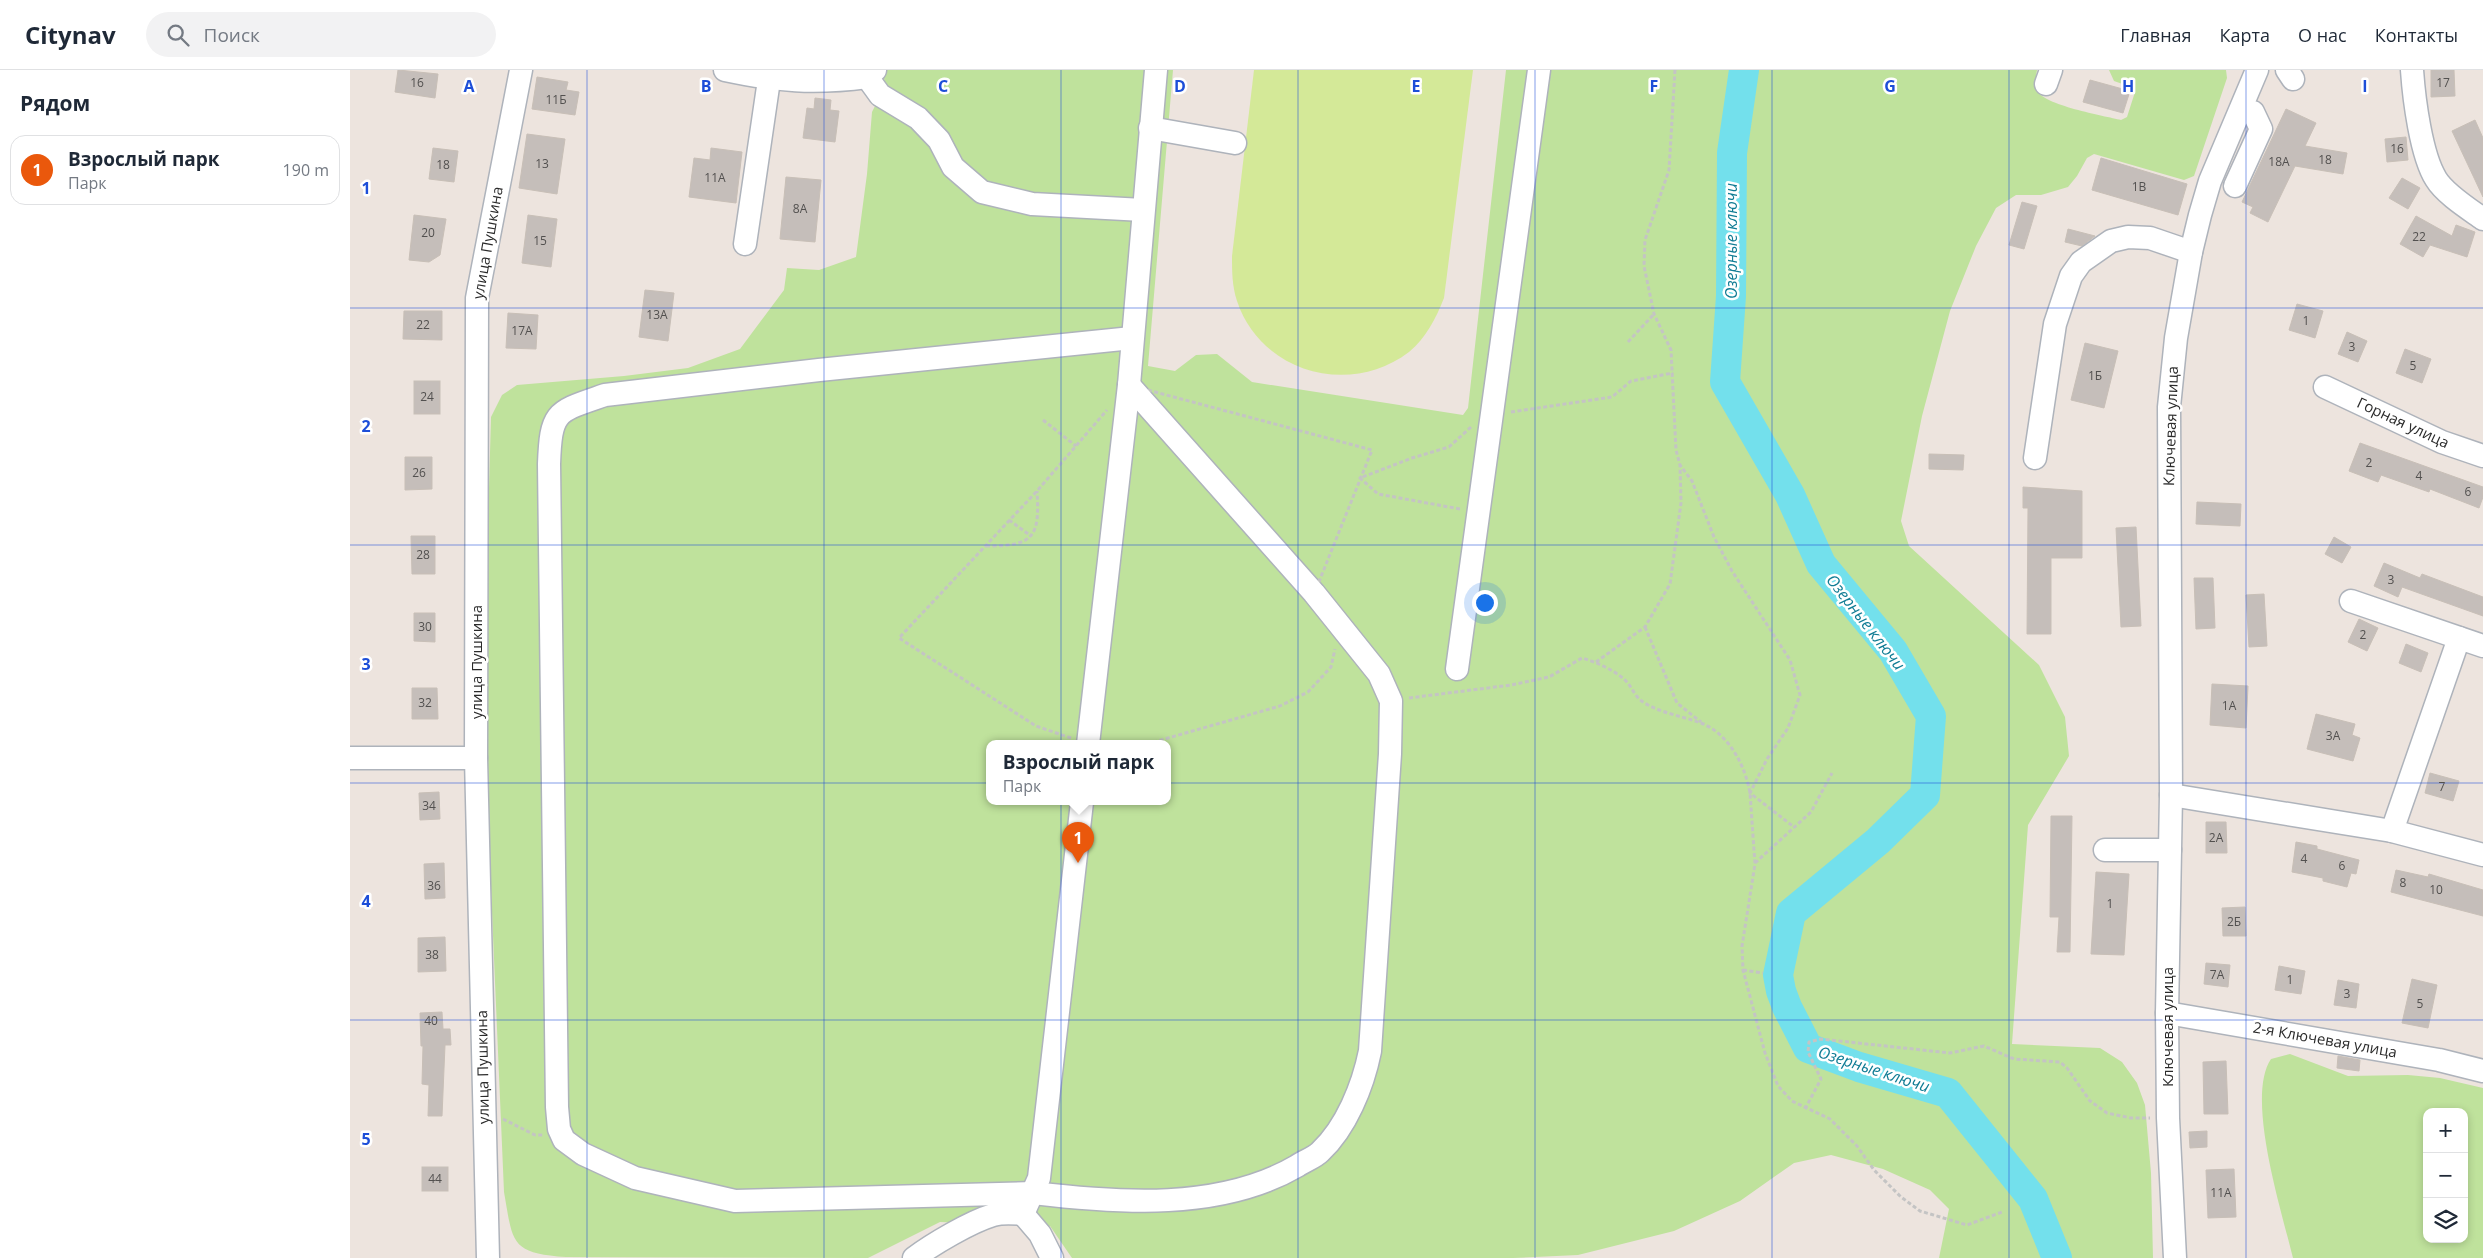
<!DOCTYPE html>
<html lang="ru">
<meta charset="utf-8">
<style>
:root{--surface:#fff;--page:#f2f2f3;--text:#1f2937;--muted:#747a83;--line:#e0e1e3;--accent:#ea580c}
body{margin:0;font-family:"Open Sans",sans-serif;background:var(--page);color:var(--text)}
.controls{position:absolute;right:15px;bottom:15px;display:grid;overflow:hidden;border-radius:10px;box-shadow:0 2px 8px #0003}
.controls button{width:45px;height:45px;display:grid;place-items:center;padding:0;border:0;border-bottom:1px solid var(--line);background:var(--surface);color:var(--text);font:25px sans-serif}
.you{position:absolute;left:1134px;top:532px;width:18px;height:18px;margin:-12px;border:4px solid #fff;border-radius:50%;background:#1a73e8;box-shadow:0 0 0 8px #1a73e833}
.badge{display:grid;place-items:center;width:32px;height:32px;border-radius:50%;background:var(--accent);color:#fff;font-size:16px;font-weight:700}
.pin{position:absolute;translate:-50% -41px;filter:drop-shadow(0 1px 2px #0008)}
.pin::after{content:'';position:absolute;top:26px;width:18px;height:15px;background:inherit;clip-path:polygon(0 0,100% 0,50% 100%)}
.popup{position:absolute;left:636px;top:670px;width:185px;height:65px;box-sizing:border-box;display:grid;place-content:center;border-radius:10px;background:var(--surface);filter:drop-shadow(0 1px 4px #0005);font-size:16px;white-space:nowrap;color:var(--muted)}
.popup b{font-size:19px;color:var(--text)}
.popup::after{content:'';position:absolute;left:50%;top:100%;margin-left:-10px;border:10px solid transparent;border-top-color:var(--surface)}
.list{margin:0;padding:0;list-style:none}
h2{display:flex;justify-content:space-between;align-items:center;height:65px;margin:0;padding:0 20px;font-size:21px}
h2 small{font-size:16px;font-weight:400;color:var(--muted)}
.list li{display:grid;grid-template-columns:32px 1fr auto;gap:15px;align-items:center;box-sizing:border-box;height:70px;margin:0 10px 10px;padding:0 10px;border:1px solid var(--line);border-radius:15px}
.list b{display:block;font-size:19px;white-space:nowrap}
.list p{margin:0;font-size:16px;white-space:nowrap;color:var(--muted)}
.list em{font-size:16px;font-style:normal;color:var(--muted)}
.icon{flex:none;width:28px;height:28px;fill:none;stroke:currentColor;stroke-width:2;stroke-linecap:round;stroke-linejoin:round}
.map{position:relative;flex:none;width:2133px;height:1188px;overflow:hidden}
header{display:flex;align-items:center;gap:30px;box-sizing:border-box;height:70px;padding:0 25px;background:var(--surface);border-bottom:1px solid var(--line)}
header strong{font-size:24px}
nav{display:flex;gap:28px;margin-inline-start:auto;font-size:18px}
.search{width:350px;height:45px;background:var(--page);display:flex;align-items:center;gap:12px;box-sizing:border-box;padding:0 18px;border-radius:28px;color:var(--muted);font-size:19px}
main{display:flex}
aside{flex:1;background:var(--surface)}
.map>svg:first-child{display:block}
</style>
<header>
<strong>Citynav</strong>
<div class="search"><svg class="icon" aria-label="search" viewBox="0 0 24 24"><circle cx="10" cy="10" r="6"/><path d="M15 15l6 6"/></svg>Поиск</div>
<nav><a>Главная</a><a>Карта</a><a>О нас</a><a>Контакты</a></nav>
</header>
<main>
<aside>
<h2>Рядом<small></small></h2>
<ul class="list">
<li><span class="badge">1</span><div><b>Взрослый парк</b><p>Парк</p></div><em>190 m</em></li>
</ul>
</aside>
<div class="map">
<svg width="2133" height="1188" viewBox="0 0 2133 1188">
<rect width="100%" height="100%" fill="#ede4de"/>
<g fill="#bfe29c" fill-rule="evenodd">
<path d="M533 0H823L798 296 825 301 846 285 867 284 902 312 1113 345 1118 338 1156 0H1687C1686 5 1685 15 1687 20 1692 35 1755 46 1771 50L1777 47 1785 22 1781 17 1764 11 1759 0H1876L1877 8 1844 106 1834 110 1744 84 1737 88 1727 106 1718 117 1691 125H1666L1646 138 1626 176 1600 241 1572 346 1551 451 1559 476 1689 595 1715 647 1719 686 1678 755 1662 974 1750 978 1772 992 1787 1013 1795 1035 1801 1103 1803 1188H1589L1599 1139 1580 1120 1533 1099 1481 1085 1444 1093 1390 1131 1324 1161 1228 1185 1163 1188H722L700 1156 590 1152 518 1188 216 1187C160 1183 163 1173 154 1122L133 631 141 347 152 325 167 315 274 306 338 298 390 279 434 220 437 198 469 200 506 187 517 104 522 42 535 16ZM639 674H817V732H639Z"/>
<path d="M1940 984 1998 1006 2058 1005 2090 1008 2133 1018V1188H1943C1932 1142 1895 1027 1921 989ZM2077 1042H2114V1169H2077Z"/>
</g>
<path fill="#d4e998" d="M904 0H1123L1094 228C1086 248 1076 268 1059 282 1000 327 911 303 887 231 882 216 882 201 882 186Z"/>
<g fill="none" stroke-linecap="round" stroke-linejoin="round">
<polyline stroke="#73e0ec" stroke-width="30" points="1394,0 1382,83 1381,226 1375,312 1440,425 1471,494 1543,581 1581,646 1575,725 1528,771 1441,843 1428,905 1431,921 1437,937 1458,978 1509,997 1598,1023 1683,1129 1707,1188"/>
</g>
<g fill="#c5beba" stroke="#c8bfb7">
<polygon points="48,0 88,4 85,28 45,22"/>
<polygon points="2081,0 2104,0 2105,26 2081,27"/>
<polygon points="187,7 218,12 216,20 229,22 225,45 182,39"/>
<polygon points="1740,10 1780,21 1773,43 1733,32"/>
<polygon points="465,28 481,30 480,40 489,41 485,72 453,68 457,38 464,39"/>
<polygon points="1936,39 1966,53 1955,76 1997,83 1993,104 1945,96 1918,152 1900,143 1903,137 1892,132"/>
<polygon points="2125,50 2133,68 2133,127 2102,61"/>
<polygon points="177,64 215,69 207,124 169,118"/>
<polygon points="2056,67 2058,90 2037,92 2035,69"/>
<polygon points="83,78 108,81 104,112 79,109"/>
<polygon points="361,78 392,82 386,133 339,127 344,88 360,90"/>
<polygon points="1751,88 1837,114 1828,145 1742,120"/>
<polygon points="436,107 471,110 465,172 430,169"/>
<polygon points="2052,108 2070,118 2058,139 2039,128"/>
<polygon points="1672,132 1687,136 1674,179 1659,175"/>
<polygon points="64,145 96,149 90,185 79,192 59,190"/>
<polygon points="178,145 207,149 201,197 172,193"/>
<polygon points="2066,146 2102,166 2106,155 2125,162 2117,187 2080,175 2073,187 2050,174"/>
<polygon points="1718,159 1745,166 1732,176 1715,172"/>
<polygon points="295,220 324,223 318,271 289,267"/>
<polygon points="1947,234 1973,241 1965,268 1939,260"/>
<polygon points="54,241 92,241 92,270 53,269"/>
<polygon points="158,243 188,245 186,279 156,278"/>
<polygon points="1997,262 2017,271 2008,292 1988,284"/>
<polygon points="1735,273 1768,281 1754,338 1721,330"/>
<polygon points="2055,279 2081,289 2072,313 2046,303"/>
<rect x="64" y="311" width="26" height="33"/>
<polygon points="2010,373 2133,417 2133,427 2129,438 2080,419 2079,422 2031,405 2028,412 1999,401"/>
<polygon points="1579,384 1614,385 1613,400 1579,399"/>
<polygon points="55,387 82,387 82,419 55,420"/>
<polygon points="1673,417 1732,421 1732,488 1701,488 1701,564 1677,564 1678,438 1673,438"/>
<polygon points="1847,432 1891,434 1890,456 1846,454"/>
<polygon points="1786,457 1791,556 1771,557 1766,458"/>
<polygon points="61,466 85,466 85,504 62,504"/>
<polygon points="1984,467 2001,477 1992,493 1975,484"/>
<polygon points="2034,493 2070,508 2072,504 2133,527 2133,546 2052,517 2048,527 2024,516"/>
<polygon points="1844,508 1863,508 1865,558 1846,559"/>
<polygon points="1914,524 1917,576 1899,577 1896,525"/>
<polygon points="64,543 85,543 85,572 64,571"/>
<polygon points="2009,549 2028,558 2017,581 1998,572"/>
<polygon points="2056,574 2078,583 2071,602 2049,593"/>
<polygon points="1862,614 1898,616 1896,658 1860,655"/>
<polygon points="62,618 87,618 88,649 62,649"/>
<polygon points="1966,644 2005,654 2002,665 2010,668 2003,691 1957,679"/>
<polygon points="2080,703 2109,711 2103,731 2075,723"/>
<polygon points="89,722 90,749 70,750 69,723"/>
<polygon points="1701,746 1722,746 1720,882 1707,882 1709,847 1700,847"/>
<polygon points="1856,752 1876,752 1877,783 1856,783"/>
<polygon points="1946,772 1967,776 1967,779 2009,790 2006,804 2001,803 1997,817 1973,811 1973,808 1942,802"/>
<polygon points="94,793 95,828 75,829 74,794"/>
<polygon points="2046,800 2078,807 2079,804 2133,820 2133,846 2041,822"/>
<polygon points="1746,802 1779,804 1774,885 1741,884"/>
<polygon points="1895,837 1896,866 1873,866 1872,838"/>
<polygon points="95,867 96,901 68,902 68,868"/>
<polygon points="1856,893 1880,895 1878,917 1854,914"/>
<polygon points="1929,896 1955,901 1951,924 1925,920"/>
<polygon points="2062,909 2087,915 2078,958 2052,953"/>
<polygon points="1988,910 2009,914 2006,938 1984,935"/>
<polygon points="92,942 93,959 100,959 101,975 95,975 92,1046 78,1046 79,1015 72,1014 73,976 71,976 70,943"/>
<polygon points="1988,986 2010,990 2009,1001 1987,998"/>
<polygon points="1876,991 1878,1044 1854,1044 1853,992"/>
<polygon points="1857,1061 1857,1077 1840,1078 1839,1062"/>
<rect x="72" y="1097" width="26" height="24"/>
<polygon points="1884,1099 1886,1147 1858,1148 1856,1100"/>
</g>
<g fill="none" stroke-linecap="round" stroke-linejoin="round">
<defs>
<g id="minor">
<path d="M375 0C427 11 464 14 517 7L525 0"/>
<polyline points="1937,0 1943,9"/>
<path d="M2062 0C2064 29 2071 85 2086 109 2095 124 2119 139 2133 149"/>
<polyline points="517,7 530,25 568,48 589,70 603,97 632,122 682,134 793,140"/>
<polyline points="1696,14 1701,0"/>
<polyline points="800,58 885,73"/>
<polyline points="1885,116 1911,59 1903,42 1892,39"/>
<polyline points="395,174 419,10"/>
<path d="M779 315 964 523 1029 604 1041 631 1040 684 1020 981C1013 1016 996 1058 970 1082 964 1088 954 1091 947 1096 870 1141 768 1133 683 1123L385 1131 285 1108 233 1084 214 1070 209 1059 207 1037 199 394C201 340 206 342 255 325L469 300 782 268"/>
<polyline points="1975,317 2092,372 2133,386"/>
<polyline points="1685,388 1705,254 1721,206 1731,192 1761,171 1778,167 1800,168 1841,182"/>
<polyline points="2001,531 2133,576"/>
<polyline points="1107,599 1189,0"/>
<polyline points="738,674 779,315 806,0"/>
<polyline points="0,688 126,688"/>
<polyline points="1821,725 2042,761 2133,785"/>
<polyline points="2042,761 2109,568"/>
<polyline points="1755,780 1820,780"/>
<polyline points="1817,943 2089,990 2133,1001"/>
<polyline points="673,1144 690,1164 702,1188"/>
<polyline points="138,1188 126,688 127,228 171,0"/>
<path d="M564 1188C583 1174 620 1152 643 1145 653 1142 663 1143 673 1144L689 1108 732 732"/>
<polyline points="1825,1188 1818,1048 1817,943 1821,725 1819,337 1826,268 1841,182 1850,145 1860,111 1907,0"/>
</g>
</defs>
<use href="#minor" stroke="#aeb3bb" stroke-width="25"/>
<g stroke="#c4c4c4" stroke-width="3" stroke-dasharray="4 2.5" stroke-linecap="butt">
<polyline points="1325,0 1319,100 1295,170 1294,196 1304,244 1321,280 1326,380 1330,395 1342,411 1364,467 1382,501 1440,590 1450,625 1438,658 1417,689 1400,723 1444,757"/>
<polyline points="1278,272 1304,244"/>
<polygon points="779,315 1022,380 962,529"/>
<polyline points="1161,342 1262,327 1281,311 1323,303"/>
<polyline points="693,350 726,376"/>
<polyline points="1110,439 1028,424 1010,408 1062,388 1099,377 1121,357"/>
<polyline points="659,450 681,466"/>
<path d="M636 476C684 476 690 467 687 421"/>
<polyline points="1295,557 1327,633 1351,652"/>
<polyline points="1246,592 1295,557 1320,514 1331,433 1330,396"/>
<path d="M1059 628 1161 615 1199 607 1232 588C1246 592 1262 599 1274 609 1281 615 1285 627 1293 632 1310 643 1332 646 1351 653 1379 664 1395 695 1400 723L1405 794 1392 876 1393 900 1415 983 1428 1016 1442 1031 1480 1049 1507 1076 1524 1100 1551 1127 1570 1141 1617 1155 1652 1142"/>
<polyline points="721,668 686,656 549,568 687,421 757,340"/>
<polyline points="797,674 930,636 958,622 981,597 985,579"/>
<polyline points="1405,793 1461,742 1482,703"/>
<polyline points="1393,900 1413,903"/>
<polyline points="1455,1039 1471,1009 1458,982 1459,972 1471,969 1600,983 1634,976 1664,989 1710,992 1717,998 1740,1031 1757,1043 1781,1048 1800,1048"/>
<polyline points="153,1049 185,1065 193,1065"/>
</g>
<use href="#minor" stroke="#fff" stroke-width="22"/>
</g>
<path fill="none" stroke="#1d4ed8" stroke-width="1" stroke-opacity="0.55" d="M237 0V1188M474 0V1188M711 0V1188M948 0V1188M1185 0V1188M1422 0V1188M1659 0V1188M1896 0V1188M0 238H2133M0 475H2133M0 713H2133M0 950H2133"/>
<g text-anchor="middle" stroke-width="5" stroke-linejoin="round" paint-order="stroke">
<g font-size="12" fill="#52504f">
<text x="67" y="17">16</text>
<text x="2093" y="17">17</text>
<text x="206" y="34">11Б</text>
<text x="2047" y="83">16</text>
<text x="1975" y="94">18</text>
<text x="1929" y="96">18А</text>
<text x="192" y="98">13</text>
<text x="93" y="99">18</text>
<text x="365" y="112">11А</text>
<text x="1789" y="121">1В</text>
<text x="450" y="143">8А</text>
<text x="78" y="167">20</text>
<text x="2069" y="171">22</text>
<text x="190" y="175">15</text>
<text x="307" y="249">13А</text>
<text x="1956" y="255">1</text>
<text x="73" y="259">22</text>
<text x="172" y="265">17А</text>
<text x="2002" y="281">3</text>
<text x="2063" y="300">5</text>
<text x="1745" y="310">1Б</text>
<text x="77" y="331">24</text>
<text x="2019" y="397">2</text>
<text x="69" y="407">26</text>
<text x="2069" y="410">4</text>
<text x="2118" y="426">6</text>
<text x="73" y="489">28</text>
<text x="2041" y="514">3</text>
<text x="75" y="561">30</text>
<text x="2013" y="569">2</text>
<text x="75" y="637">32</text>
<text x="1879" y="640">1А</text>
<text x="1983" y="670">3А</text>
<text x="2092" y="721">7</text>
<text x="79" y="740">34</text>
<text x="1866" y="772">2А</text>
<text x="1954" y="793">4</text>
<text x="1992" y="800">6</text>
<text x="2053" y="817">8</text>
<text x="84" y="820">36</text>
<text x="2086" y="824">10</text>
<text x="1760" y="838">1</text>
<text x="1884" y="856">2Б</text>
<text x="82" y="889">38</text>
<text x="1867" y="909">7А</text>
<text x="1940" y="914">1</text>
<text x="1997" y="928">3</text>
<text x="2070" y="938">5</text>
<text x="81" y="955">40</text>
<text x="85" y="1113">44</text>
<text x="1871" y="1127">11А</text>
</g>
<g font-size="15" fill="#2b2b2b" stroke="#fff">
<text transform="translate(138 173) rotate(-80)" y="5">улица Пушкина</text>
<text transform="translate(2053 353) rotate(25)" y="5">Горная улица</text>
<text transform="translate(1821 356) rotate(-88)" y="5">Ключевая улица</text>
<text transform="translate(127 592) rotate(-90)" y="5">улица Пушкина</text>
<text transform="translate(1818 957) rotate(-90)" y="5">Ключевая улица</text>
<text transform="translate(1975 970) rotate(10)" y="5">2-я Ключевая улица</text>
<text transform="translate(133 997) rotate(-91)" y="5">улица Пушкина</text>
</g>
<g font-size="16" font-style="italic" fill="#107c94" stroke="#fff">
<text transform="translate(1381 171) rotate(-90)" y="6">Озерные ключи</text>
<text transform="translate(1516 552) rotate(52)" y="6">Озерные ключи</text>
<text transform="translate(1524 999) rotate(18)" y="6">Озерные ключи</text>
</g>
</g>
<g font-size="16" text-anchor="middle" font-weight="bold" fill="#1d4ed8" stroke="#fff" stroke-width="5" stroke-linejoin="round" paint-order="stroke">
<text x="119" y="22">A</text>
<text x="356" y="22">B</text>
<text x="593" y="22">C</text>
<text x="830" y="22">D</text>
<text x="1066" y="22">E</text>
<text x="1304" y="22">F</text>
<text x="1540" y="22">G</text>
<text x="1778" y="22">H</text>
<text x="2015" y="22">I</text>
<text x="16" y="124">1</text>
<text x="16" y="362">2</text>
<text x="16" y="600">3</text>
<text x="16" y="837">4</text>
<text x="16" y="1075">5</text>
</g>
</svg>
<div class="controls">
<button>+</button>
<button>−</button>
<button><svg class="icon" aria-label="layers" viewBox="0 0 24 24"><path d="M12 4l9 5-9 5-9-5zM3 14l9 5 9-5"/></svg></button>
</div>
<div class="you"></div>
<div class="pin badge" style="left:728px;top:793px">1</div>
<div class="popup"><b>Взрослый парк</b>Парк</div>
</div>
</main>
